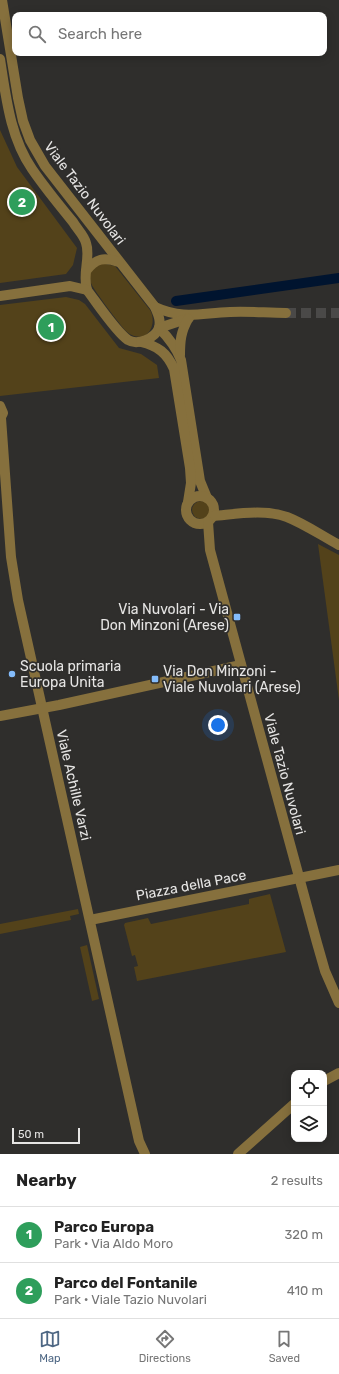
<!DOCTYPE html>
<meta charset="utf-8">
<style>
:root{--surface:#fff;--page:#f2f2f2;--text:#222;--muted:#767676;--line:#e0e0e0;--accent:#4e6784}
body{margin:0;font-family:Rubik,sans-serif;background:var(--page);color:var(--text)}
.controls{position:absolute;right:12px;bottom:12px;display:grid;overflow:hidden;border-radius:8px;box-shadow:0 2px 10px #0003}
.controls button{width:36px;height:36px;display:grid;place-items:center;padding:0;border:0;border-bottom:1px solid var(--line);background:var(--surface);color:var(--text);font:20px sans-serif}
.scale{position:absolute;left:12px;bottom:10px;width:68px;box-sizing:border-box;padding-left:4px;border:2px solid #e6e5e4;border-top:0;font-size:11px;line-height:14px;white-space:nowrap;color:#e6e5e4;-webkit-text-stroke:3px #2f2e2c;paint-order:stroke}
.you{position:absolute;left:218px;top:725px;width:14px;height:14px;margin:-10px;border:3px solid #fff;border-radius:50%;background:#1a73e8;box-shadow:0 0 0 6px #1a73e833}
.badge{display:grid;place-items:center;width:26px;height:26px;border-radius:50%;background:var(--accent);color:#fff;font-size:13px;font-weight:700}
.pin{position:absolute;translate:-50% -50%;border:2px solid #fff;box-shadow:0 1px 4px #0006}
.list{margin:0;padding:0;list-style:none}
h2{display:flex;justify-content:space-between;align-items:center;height:52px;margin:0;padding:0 16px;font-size:17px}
h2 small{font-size:13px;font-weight:400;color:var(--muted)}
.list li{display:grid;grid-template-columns:26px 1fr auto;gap:12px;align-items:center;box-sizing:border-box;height:56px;padding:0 16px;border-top:1px solid var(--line)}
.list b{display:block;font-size:15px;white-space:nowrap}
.list p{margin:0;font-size:13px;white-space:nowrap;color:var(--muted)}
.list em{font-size:13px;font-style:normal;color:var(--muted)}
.icon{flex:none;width:22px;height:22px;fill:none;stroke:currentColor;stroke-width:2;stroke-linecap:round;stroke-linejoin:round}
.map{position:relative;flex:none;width:339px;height:1154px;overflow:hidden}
.search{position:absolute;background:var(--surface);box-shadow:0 2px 10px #0003;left:12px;right:12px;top:12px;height:44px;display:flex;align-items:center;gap:10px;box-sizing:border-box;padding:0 14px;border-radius:8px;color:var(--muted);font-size:15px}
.sheet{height:164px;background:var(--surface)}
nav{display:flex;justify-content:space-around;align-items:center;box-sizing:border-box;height:56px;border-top:1px solid var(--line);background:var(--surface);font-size:11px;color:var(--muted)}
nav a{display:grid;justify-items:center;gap:2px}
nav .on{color:var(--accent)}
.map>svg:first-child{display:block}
</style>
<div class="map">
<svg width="339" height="1154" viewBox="0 0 339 1154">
<rect width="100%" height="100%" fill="#2f2e2c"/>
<g fill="#53421a">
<polygon points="0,130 17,167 77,248 73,265 66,274 0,283"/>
<path d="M101 263 115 266 150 310C157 322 150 341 134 336 131 335 128 333 126 331 121 326 92 288 91 283 90 280 90 276 90 274 91 269 98 266 101 263Z"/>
<polygon points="66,297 79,300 85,304 119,348 141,354 157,365 159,378 0,396 0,305"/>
<circle cx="201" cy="510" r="9"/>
<polygon points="318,544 339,555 339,700"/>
<polygon points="270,894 286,952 137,981 134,967 138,966 135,955 132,956 124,925 125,923 148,918 151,924 249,904 249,899"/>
<polygon points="78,909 79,914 70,916 71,920 0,934 0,924"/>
<polygon points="87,945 99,999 92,1001 80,947"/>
</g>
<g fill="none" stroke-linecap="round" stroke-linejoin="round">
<polyline stroke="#00142f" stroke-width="10" points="176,301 339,278"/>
<polyline stroke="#4a4948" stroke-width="10" stroke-dasharray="10 5" stroke-linecap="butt" points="286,313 339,313"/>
<g stroke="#86703d" stroke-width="10">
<path d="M0 59C6 97 10 137 32 169 45 188 59 205 73 222 77 229 84 235 86 243 91 257 82 273 87 290 97 303 116 332 128 340 138 346 155 338 159 328 161 320 158 314 155 307L45 166 30 140 23 121 18 98 2 0"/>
<path d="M86 271C96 258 104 257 119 262"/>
<polyline points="0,296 70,286 87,290"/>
<path d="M155 307C184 320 200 313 230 312 249 311 267 313 286 313"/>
<path d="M159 328C169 338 176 347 181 360L200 481 207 498"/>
<polyline points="159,328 189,318"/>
<path d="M141 342C158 346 167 353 174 369L190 468 191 483 188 502"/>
<path d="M180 355C180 340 181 332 188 319"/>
<polyline points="0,406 3,413 0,419"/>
<polyline points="1,418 11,557 18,600 139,1141 145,1154"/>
<circle cx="200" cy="510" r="14"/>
<path d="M213 516C237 514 264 509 287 517 305 524 322 536 339 545"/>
<polyline points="208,522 210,550 317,943 325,971 339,1003"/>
<polyline points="0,716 59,705 241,665"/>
<polyline points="90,920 339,870"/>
<polyline points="324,1081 339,1073"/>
<polyline points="238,1154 294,1104"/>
</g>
</g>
<g fill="#84bcfb" stroke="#2f2e2c" stroke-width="1.5">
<rect x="233" y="613" width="8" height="8" rx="2"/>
<circle cx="12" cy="674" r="4"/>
<rect x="151" y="675" width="8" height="8" rx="2"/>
</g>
<g text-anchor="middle" stroke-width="3.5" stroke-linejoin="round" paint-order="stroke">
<g font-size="14" fill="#e6e5e4" stroke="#2f2e2c">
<text transform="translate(85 193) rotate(53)" y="5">Viale Tazio Nuvolari</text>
<text transform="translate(285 774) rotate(75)" y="5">Viale Tazio Nuvolari</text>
<text transform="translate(74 785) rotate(77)" y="5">Viale Achille Varzi</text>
<text transform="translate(191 885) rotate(-11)" y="5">Piazza della Pace</text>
</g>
<g font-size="14" fill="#e6e5e4" stroke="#2f2e2c" text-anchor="start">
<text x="229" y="614" text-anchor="end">Via Nuvolari - Via<tspan x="229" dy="16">Don Minzoni (Arese)</tspan></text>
<text x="20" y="671">Scuola primaria<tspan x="20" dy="16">Europa Unita</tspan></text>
<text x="163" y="676">Via Don Minzoni -<tspan x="163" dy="16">Viale Nuvolari (Arese)</tspan></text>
</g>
</g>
</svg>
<div class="controls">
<button><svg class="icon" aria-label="locate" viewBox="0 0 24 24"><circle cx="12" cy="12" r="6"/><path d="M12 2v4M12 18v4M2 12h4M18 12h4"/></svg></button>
<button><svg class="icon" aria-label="layers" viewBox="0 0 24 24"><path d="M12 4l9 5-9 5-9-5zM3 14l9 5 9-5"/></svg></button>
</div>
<div class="scale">50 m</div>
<div class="you"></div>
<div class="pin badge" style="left:51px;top:327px;background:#2e9e5b">1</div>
<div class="pin badge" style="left:22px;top:202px;background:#2e9e5b">2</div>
<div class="search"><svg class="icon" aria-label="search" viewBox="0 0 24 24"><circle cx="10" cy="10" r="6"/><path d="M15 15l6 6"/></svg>Search here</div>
</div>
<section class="sheet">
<h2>Nearby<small>2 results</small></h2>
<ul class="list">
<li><span class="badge" style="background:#2e9e5b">1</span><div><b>Parco Europa</b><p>Park · Via Aldo Moro</p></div><em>320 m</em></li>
<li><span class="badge" style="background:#2e9e5b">2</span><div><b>Parco del Fontanile</b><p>Park · Viale Tazio Nuvolari</p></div><em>410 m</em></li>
</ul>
</section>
<nav>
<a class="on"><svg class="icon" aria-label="map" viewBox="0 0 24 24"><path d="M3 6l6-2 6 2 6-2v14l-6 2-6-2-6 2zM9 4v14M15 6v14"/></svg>Map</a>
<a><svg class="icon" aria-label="directions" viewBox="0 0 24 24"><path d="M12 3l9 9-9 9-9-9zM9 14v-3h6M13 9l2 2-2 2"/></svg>Directions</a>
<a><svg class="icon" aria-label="saved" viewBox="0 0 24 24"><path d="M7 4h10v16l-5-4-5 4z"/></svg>Saved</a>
</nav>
